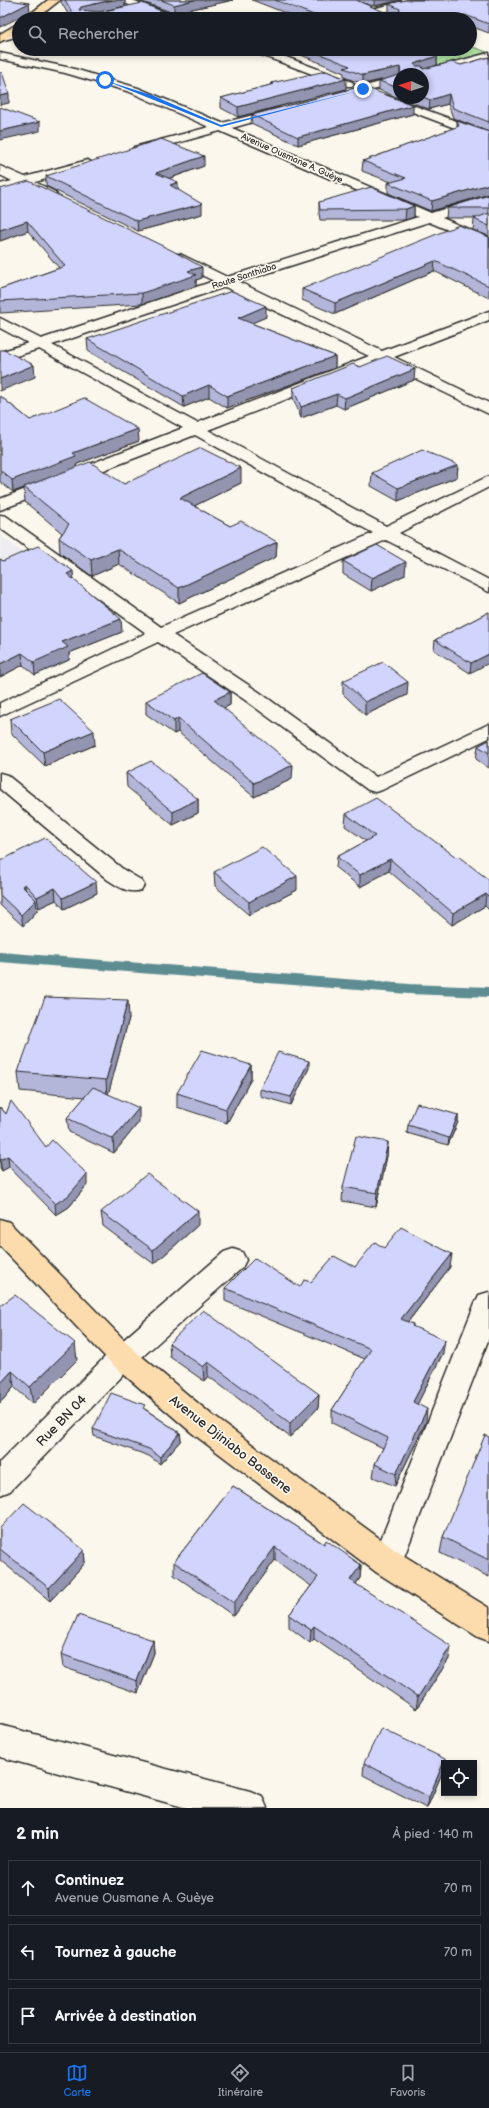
<!DOCTYPE html>
<html lang="fr">
<meta charset="utf-8">
<style>
:root{--surface:#171b24;--page:#242831;--text:#f1f3f6;--muted:#9ea1a6;--line:#363941;--accent:#1a73e8}
body{margin:0;font-family:"Balsamiq Sans",sans-serif;background:var(--page);color:var(--text)}
.controls{position:absolute;right:12px;bottom:12px;display:grid;overflow:hidden;border-radius:0px;box-shadow:0 2px 6px #0003}
.controls button{width:36px;height:36px;display:grid;place-items:center;padding:0;border:0;border-bottom:1px solid var(--line);background:var(--surface);color:var(--text);font:20px sans-serif}
.compass{position:absolute;left:393px;top:68px;width:36px;height:36px;border-radius:50%;background:var(--surface);box-shadow:0 2px 6px #0003;rotate:273deg}
.stop{position:absolute;width:12px;height:12px;margin:-9px;border:3px solid #1a73e8;border-radius:50%;background:#fff}
.stop.end{background:#1a73e8;border-color:#fff;box-shadow:0 1px 4px #0008}
.list{margin:0;padding:0;list-style:none}
h2{display:flex;justify-content:space-between;align-items:center;height:52px;margin:0;padding:0 16px;font-size:17px}
h2 small{font-size:13px;font-weight:400;color:var(--muted)}
.list li{display:grid;grid-template-columns:26px 1fr auto;gap:12px;align-items:center;box-sizing:border-box;height:56px;margin:0 8px 8px;padding:0 8px;border:1px solid var(--line);border-radius:0px}
.list b{display:block;font-size:15px;white-space:nowrap}
.list p{margin:0;font-size:13px;white-space:nowrap;color:var(--muted)}
.list em{font-size:13px;font-style:normal;color:var(--muted)}
.icon{flex:none;width:22px;height:22px;fill:none;stroke:currentColor;stroke-width:2;stroke-linecap:round;stroke-linejoin:round}
.map{position:relative;flex:none;width:489px;height:1808px;overflow:hidden}
.search{position:absolute;background:var(--surface);box-shadow:0 2px 6px #0003;left:12px;right:12px;top:12px;height:44px;display:flex;align-items:center;gap:10px;box-sizing:border-box;padding:0 14px;border-radius:22px;color:var(--muted);font-size:15px}
.sheet{height:244px;background:var(--surface)}
nav{display:flex;justify-content:space-around;align-items:center;box-sizing:border-box;height:56px;border-top:1px solid var(--line);background:var(--surface);font-size:11px;color:var(--muted)}
nav a{display:grid;justify-items:center;gap:2px}
nav .on{color:var(--accent)}
.map>svg:first-child{display:block}
</style>
<div class="map">
<svg width="489" height="1808" viewBox="0 0 489 1808">
<rect width="100%" height="100%" fill="#fbf7ec"/>
<filter id="ink" filterUnits="userSpaceOnUse"><feTurbulence type="fractalNoise" baseFrequency=".025" numOctaves="2"/><feDisplacementMap in="SourceGraphic" scale="8" xChannelSelector="R" yChannelSelector="G"/><feConvolveMatrix kernelMatrix="1 2 1 2 8 2 1 2 1" color-interpolation-filters="sRGB"/></filter>
<g filter="url(#ink)">
<polygon fill="#eeecf1" points="0,535 13,545 22,552 0,561"/>
<polygon fill="#afe1a2" stroke="#6d8666" points="470,46 487,52 435,67 402,49 470,49"/>
<g fill="none" stroke-linecap="round" stroke-linejoin="round">
<polyline stroke="#5d8d93" stroke-width="10" points="0,957 409,989 489,992"/>
<defs>
<g id="minor">
<polygon points="117,0 132,0 179,17 180,19 165,19"/>
<polygon points="409,0 427,0 426,2 372,15 367,12 368,10"/>
<polygon points="19,30 19,36 4,40 0,39 0,35"/>
<polygon points="250,49 265,49 352,82 354,84 352,86 344,86 251,51"/>
<path d="M0 53 71 68 138 88 222 123 280 108 284 109 286 111 284 113 232 128 431 213 489 195V203L442 218 489 238V247L429 222 239 282 382 351 489 311V320L394 357 489 403V414L381 362 208 430 386 526 489 476V487L399 533 489 580V592L386 540 173 635 259 692 376 777 489 724V738L382 790 375 792 368 790 245 700 158 642 0 716V703L146 633 0 528V515L6 516 161 627 373 533 195 435 0 510V499L183 428 39 349 0 361V352L28 343 0 328V318L41 339 214 281 170 260 168 257 170 254H180L227 277 418 217 220 131 138 154 134 153 132 150 134 147 209 127 130 92 65 73 0 59ZM225 287 369 356 197 423 52 345Z"/>
<polygon points="489,53 489,59 423,77 423,74 415,74 417,72"/>
<polygon points="399,77 399,83 339,99 333,96 335,94"/>
<polygon points="385,95 489,133 489,141 381,100 379,98 381,96"/>
<polygon points="88,160 94,164 92,167 35,182 55,192 57,195 55,198 47,198 22,186 0,192 0,184 12,181 0,175 0,166 25,177"/>
<path d="M0 773 7 775 124 870 141 880 144 885 141 890C128 894 119 887 108 880L0 789Z"/>
<polygon points="233,1249 242,1252 246,1260 242,1268 133,1365 10,1491 0,1495 0,1462 113,1349 224,1252"/>
<polygon points="489,1292 489,1338 402,1562 398,1572 387,1576 376,1572 372,1562 475,1303 479,1295"/>
<polygon points="0,1725 250,1791 262,1796 267,1808 187,1808 0,1757"/>
</g>
<g id="major">
<polygon points="48,0 60,0 36,19 24,19"/>
<polygon points="19,23 19,31 0,42 0,34"/>
<polygon points="0,1219 9,1222 133,1349 212,1415 398,1552 489,1608 489,1641 478,1637 376,1572 192,1433 113,1365 0,1246"/>
</g>
</defs>
<use href="#minor" stroke="#2b2b2b" stroke-width="3"/>
<use href="#major" stroke="#2b2b2b" stroke-width="3"/>
<use href="#minor" fill="#fbf7ec" fill-rule="evenodd"/>
<use href="#major" fill="#fcdcac" fill-rule="evenodd"/>
</g>
<g fill="#b4b6d9" stroke="#2b2b2b">
<polygon points="61,0 125,0 125,6 99,12 178,18 178,19 71,19 61,2"/>
<polygon points="137,0 233,0 174,13"/>
<polygon points="252,0 402,0 374,6 360,2 384,12 389,12 389,4 489,0 489,33 470,26 470,19 301,19"/>
<polygon points="294,49 418,49 437,56 437,65 461,65 489,57 489,132 453,118 448,104 429,109 400,98 423,98 423,74 399,74 399,98 379,90 379,81 382,80 363,84 344,77 344,73 294,52"/>
<polygon points="271,83 346,89 238,117 221,108 221,98 271,85"/>
<polygon points="413,114 298,145 251,123 252,115"/>
<polygon points="457,121 489,132 489,194 431,211 388,193 388,183 391,182 362,171 363,161 457,127"/>
<polygon points="204,166 168,179 178,189 202,214 138,231 46,186 46,176"/>
<polygon points="0,189 202,278 196,280 196,286 142,304 0,313 0,289 59,268 28,231 0,241"/>
<polygon points="489,195 489,236 473,230 474,219 476,218 446,218 447,208"/>
<polygon points="319,202 414,206 414,217 405,220 320,220 319,213"/>
<polygon points="489,237 489,298 434,271 335,314 302,300 302,289"/>
<polygon points="266,317 251,323 335,356 335,368 227,408 209,397 184,407 88,351 87,339"/>
<polygon points="360,367 414,380 344,409 336,405 301,418 293,398 293,388"/>
<polygon points="0,396 30,420 139,441 77,464 77,467 124,484 241,483 194,506 230,526 277,542 276,557 179,603 119,564 92,576 60,553 59,538 62,533 25,502 24,488 13,492 0,482"/>
<polygon points="458,465 457,477 398,501 371,486 372,473"/>
<polygon points="0,559 3,561 74,580 122,632 69,653 69,660 35,675 23,665 0,677"/>
<polygon points="343,561 405,575 371,591 343,574"/>
<polygon points="489,612 470,673 434,650 435,640"/>
<polygon points="343,681 407,695 365,715 343,694"/>
<polygon points="230,692 230,705 224,708 292,779 254,797 178,732 174,734 146,714 146,701"/>
<polygon points="10,719 95,745 45,766 11,733"/>
<polygon points="489,740 489,768 476,759 478,746"/>
<polygon points="126,773 198,799 198,813 173,825 127,787"/>
<polygon points="346,814 456,857 489,880 489,910 485,906 452,925 389,871 360,887 336,868 337,857 366,841 345,826"/>
<polygon points="0,861 97,893 64,909 56,900 39,908 36,906 37,911 23,926 0,905"/>
<polygon points="214,872 297,890 249,915 215,886"/>
<polygon points="129,1018 108,1094 139,1122 114,1153 69,1132 67,1118 85,1097 20,1091 18,1072"/>
<polygon points="251,1065 251,1079 227,1123 177,1107 177,1093"/>
<polygon points="309,1068 291,1105 260,1096 260,1089"/>
<polygon points="0,1107 6,1114 46,1147 87,1185 69,1207 56,1215 9,1167 2,1171 0,1168"/>
<polygon points="458,1115 458,1122 448,1145 407,1133 408,1125"/>
<polygon points="388,1142 387,1156 376,1207 342,1201 343,1187"/>
<polygon points="101,1212 198,1225 154,1264 103,1226"/>
<polygon points="384,1248 450,1267 408,1322 413,1324 413,1327 443,1353 417,1404 426,1422 395,1486 373,1477 375,1464 383,1448 332,1423 332,1410 365,1359 225,1301 225,1288 300,1287 311,1282 355,1267"/>
<polygon points="0,1306 77,1360 33,1404 14,1387 0,1403"/>
<polygon points="169,1343 319,1394 318,1408 290,1437 208,1376 204,1381 170,1357"/>
<polygon points="145,1409 180,1433 181,1440 160,1464 149,1456 94,1436 93,1429"/>
<polygon points="489,1437 489,1577 440,1553 443,1537"/>
<polygon points="233,1486 324,1544 361,1565 360,1578 356,1584 449,1659 416,1709 314,1639 310,1643 289,1627 289,1615 311,1586 275,1560 234,1616 174,1575 174,1562"/>
<polygon points="0,1528 84,1550 85,1563 50,1601 0,1560"/>
<polygon points="153,1640 154,1653 138,1693 63,1667 61,1654"/>
<polygon points="364,1763 445,1763 443,1771 427,1808 426,1808 363,1775"/>
</g>
<g fill="#9294b0" stroke="#2b2b2b">
<polygon points="112,0 125,0 125,6 82,16 79,10 81,7"/>
<polygon points="194,0 233,0 174,13 174,5"/>
<polygon points="374,0 402,0 374,6"/>
<polygon points="29,3 30,12 0,27 0,18"/>
<polygon points="465,15 465,19 450,19"/>
<polygon points="91,49 104,49 91,51"/>
<polygon points="437,56 437,65 414,73 414,64"/>
<polygon points="400,67 400,74 399,74 399,76 363,84 363,75"/>
<polygon points="346,79 346,89 238,117 238,107"/>
<polygon points="9,94 9,103 0,105 0,96"/>
<polygon points="449,94 448,104 429,109 430,100"/>
<polygon points="413,105 413,114 298,145 298,137"/>
<polygon points="40,122 40,131 0,140 0,131"/>
<polygon points="204,156 204,166 156,183 156,173"/>
<polygon points="178,182 178,192 170,185"/>
<polygon points="489,184 489,194 431,211 432,201"/>
<polygon points="202,204 202,214 138,231 137,221"/>
<polygon points="414,206 414,217 405,220 406,209"/>
<polygon points="27,221 28,231 0,241 0,230"/>
<polygon points="435,261 434,271 335,314 335,303"/>
<polygon points="202,267 202,278 196,280 196,286 142,304 142,293 188,271"/>
<polygon points="266,306 266,317 238,329 238,318"/>
<polygon points="335,356 335,368 227,408 227,396"/>
<polygon points="34,365 35,377 0,391 0,379"/>
<polygon points="415,369 414,380 344,409 345,398"/>
<polygon points="209,385 209,397 184,407 183,396"/>
<polygon points="337,394 336,405 301,418 301,407"/>
<polygon points="138,429 139,441 77,464 77,468 24,487 24,488 13,492 12,480 73,453"/>
<polygon points="458,465 457,477 398,501 398,488"/>
<polygon points="241,468 241,483 180,513 180,498"/>
<polygon points="277,542 276,557 179,603 179,588"/>
<polygon points="118,549 119,564 92,576 91,560"/>
<polygon points="406,562 405,575 371,591 372,578"/>
<polygon points="73,571 74,583 67,574"/>
<polygon points="121,619 122,632 69,653 69,660 35,675 34,662 62,642"/>
<polygon points="22,653 23,665 0,677 0,664"/>
<polygon points="489,654 489,663 470,673 471,663"/>
<polygon points="408,682 407,695 365,715 365,702"/>
<polygon points="230,692 230,705 214,713 214,700"/>
<polygon points="178,718 178,732 174,734 174,721"/>
<polygon points="94,731 95,745 45,766 43,752"/>
<polygon points="293,765 292,779 254,797 254,783"/>
<polygon points="198,799 198,813 173,825 173,812"/>
<polygon points="390,859 389,871 360,887 360,875"/>
<polygon points="297,876 297,890 249,915 249,902"/>
<polygon points="96,882 97,893 64,909 63,898"/>
<polygon points="25,884 26,896 22,886"/>
<polygon points="55,888 56,900 39,908 37,897"/>
<polygon points="486,894 485,906 452,925 453,913"/>
<polygon points="36,900 37,911 23,926 21,915"/>
<polygon points="128,1000 129,1018 107,1099 106,1080"/>
<polygon points="309,1061 309,1068 291,1105 291,1097"/>
<polygon points="251,1065 251,1079 227,1123 226,1109"/>
<polygon points="139,1108 139,1122 114,1153 113,1139"/>
<polygon points="458,1115 458,1122 448,1145 449,1138"/>
<polygon points="388,1142 387,1156 376,1207 377,1193"/>
<polygon points="8,1156 9,1167 2,1171 0,1160"/>
<polygon points="87,1174 87,1185 69,1207 56,1215 55,1204"/>
<polygon points="198,1211 198,1225 154,1264 153,1250"/>
<polygon points="452,1254 450,1267 400,1332 401,1319"/>
<polygon points="445,1340 443,1353 412,1415 413,1402"/>
<polygon points="75,1343 77,1360 33,1404 30,1387"/>
<polygon points="208,1362 208,1376 204,1381 203,1367"/>
<polygon points="12,1371 14,1387 0,1403 0,1384"/>
<polygon points="319,1394 318,1408 290,1437 290,1423"/>
<polygon points="427,1409 426,1422 395,1486 396,1474"/>
<polygon points="180,1433 181,1440 160,1464 160,1457"/>
<polygon points="275,1547 275,1560 234,1616 234,1603"/>
<polygon points="84,1550 85,1563 50,1601 49,1588"/>
<polygon points="361,1565 360,1578 349,1593 350,1580"/>
<polygon points="314,1626 314,1639 310,1643 311,1630"/>
<polygon points="153,1640 154,1653 138,1693 137,1681"/>
<polygon points="451,1646 449,1659 416,1709 418,1697"/>
<polygon points="445,1759 444,1763 443,1771 427,1808 429,1797"/>
</g>
<g fill="#d1d4fc" stroke="#2b2b2b">
<polygon points="0,0 9,0 29,3 0,18"/>
<polygon points="65,0 112,0 81,7 79,10 100,12 142,3 178,18 171,19 76,19"/>
<polygon points="161,0 194,0 174,5"/>
<polygon points="275,0 356,0 384,12 399,12 400,9 389,4 405,0 489,0 489,24 465,15 450,19 324,19"/>
<polygon points="308,49 418,49 437,56 414,64 416,66 422,66 423,69 452,62 461,65 489,57 489,122 453,108 449,94 430,100 423,97 423,74 401,74 400,67 363,75 344,68 350,66"/>
<polygon points="326,71 346,79 238,107 221,98 274,84 271,83"/>
<polygon points="2,72 9,94 0,96 0,73"/>
<polygon points="399,75 399,88 379,81"/>
<polygon points="362,86 413,105 298,137 252,115"/>
<polygon points="0,107 40,122 0,131"/>
<polygon points="457,121 489,132 489,184 432,201 388,183 406,178 363,161 459,126"/>
<polygon points="161,139 204,156 156,173 178,182 170,185 202,204 137,221 46,176"/>
<polygon points="29,181 173,251 202,267 188,271 196,275 142,293 0,301 0,289 65,266 27,221 0,230 0,189"/>
<polygon points="371,187 414,206 406,209 320,210 319,202"/>
<polygon points="489,195 489,208 447,208"/>
<polygon points="489,213 489,226 474,219"/>
<polygon points="459,225 489,237 489,286 435,261 335,303 302,289"/>
<polygon points="232,291 266,306 238,318 335,356 227,396 209,385 183,396 87,339"/>
<polygon points="0,350 4,350 34,365 0,379"/>
<polygon points="387,356 415,369 345,398 337,394 301,407 293,388 353,364 360,367"/>
<polygon points="0,396 30,420 84,398 138,429 73,453 76,456 12,480 0,470"/>
<polygon points="201,448 241,468 180,498 230,526 241,521 277,542 179,588 118,549 91,560 59,538 69,524 24,487 90,462 124,484"/>
<polygon points="422,450 458,465 398,488 372,473"/>
<polygon points="377,545 406,562 372,578 343,561"/>
<polygon points="38,546 73,571 67,574 121,619 62,642 68,647 34,662 22,653 0,664 0,559 3,561"/>
<polygon points="489,612 489,654 471,663 435,640"/>
<polygon points="383,662 408,682 365,702 343,681"/>
<polygon points="202,673 230,692 214,700 293,765 254,783 178,718 174,721 146,701"/>
<polygon points="59,699 94,731 43,752 10,719"/>
<polygon points="489,740 489,753 478,746"/>
<polygon points="151,761 198,799 173,812 126,773"/>
<polygon points="376,798 456,857 458,856 489,880 489,897 486,894 453,913 390,859 360,875 337,857 375,836 346,814"/>
<polygon points="45,838 96,882 63,898 55,888 37,897 25,884 22,886 36,900 21,915 0,895 0,861"/>
<polygon points="262,847 297,876 249,902 214,872"/>
<polygon points="45,997 128,1000 106,1080 18,1072"/>
<polygon points="202,1050 251,1065 226,1109 177,1093"/>
<polygon points="278,1052 309,1061 291,1097 260,1089"/>
<polygon points="93,1087 139,1108 113,1139 67,1118"/>
<polygon points="11,1101 46,1147 52,1140 87,1174 68,1196 55,1204 8,1156 0,1160 0,1107 6,1114"/>
<polygon points="417,1103 458,1115 449,1138 408,1125"/>
<polygon points="356,1136 388,1142 377,1193 343,1187"/>
<polygon points="147,1174 198,1211 153,1250 101,1212"/>
<polygon points="401,1227 452,1254 401,1319 413,1324 412,1326 445,1340 413,1402 427,1409 396,1474 375,1464 388,1438 332,1410 371,1349 225,1288 255,1258 300,1287 304,1280 311,1282 334,1256 355,1267 375,1242 384,1248"/>
<polygon points="15,1295 75,1343 30,1387 12,1371 0,1384 0,1306"/>
<polygon points="203,1310 319,1394 290,1423 208,1362 203,1367 169,1343"/>
<polygon points="111,1393 145,1405 143,1408 180,1433 160,1457 149,1449 93,1429"/>
<polygon points="485,1435 489,1437 489,1560 443,1537"/>
<polygon points="233,1486 324,1544 326,1540 361,1565 350,1580 451,1646 418,1697 314,1626 311,1630 289,1615 318,1577 275,1547 234,1603 174,1562"/>
<polygon points="24,1503 84,1550 49,1588 0,1549 0,1528"/>
<polygon points="78,1615 153,1640 137,1681 61,1654"/>
<polygon points="381,1728 445,1759 429,1797 364,1763"/>
</g>
</g>
<polygon fill="#1a73e8" points="104,80 154,96 221,125 365,89 221,127"/>
<g text-anchor="middle" stroke-width="3.5" stroke-linejoin="round" paint-order="stroke">
<g font-size="9" fill="#2b2b2b" stroke="#fbf7ec">
<text transform="translate(292 158) rotate(24)" y="3">Avenue Ousmane A. Guèye</text>
<text transform="translate(244 276) rotate(-18)" y="3">Route Santhiaba</text>
</g>
<g font-size="13" fill="#2b2b2b" stroke="#fbf7ec">
<text transform="translate(61 1420) rotate(-46)" y="5">Rue BN 04</text>
<text transform="translate(231 1444) rotate(38)" y="5">Avenue Djiniabo Bassene</text>
</g>
</g>
</svg>
<div class="controls">
<button><svg class="icon" aria-label="locate" viewBox="0 0 24 24"><circle cx="12" cy="12" r="6"/><path d="M12 2v4M12 18v4M2 12h4M18 12h4"/></svg></button>
</div>
<svg class="compass" viewBox="-18 -18 36 36"><path d="M0-13l5 13h-10z" fill="#e53935"/><path d="M0 13l5-13h-10z" fill="#9ea1a6"/></svg>
<div class="stop" style="left:105px;top:80px"></div>
<div class="stop end" style="left:363px;top:89px"></div>
<div class="search"><svg class="icon" aria-label="search" viewBox="0 0 24 24"><circle cx="10" cy="10" r="6"/><path d="M15 15l6 6"/></svg>Rechercher</div>
</div>
<section class="sheet">
<h2>2 min<small>À pied · 140 m</small></h2>
<ul class="list">
<li><svg class="icon" aria-label="ahead" viewBox="0 0 24 24"><path d="M12 20V5M6 11l6-6 6 6"/></svg><div><b>Continuez</b><p>Avenue Ousmane A. Guèye</p></div><em>70 m</em></li>
<li><svg class="icon" aria-label="left" viewBox="0 0 24 24"><path d="M17 20v-9H6M10 6l-5 5 5 5"/></svg><div><b>Tournez à gauche</b></div><em>70 m</em></li>
<li><svg class="icon" aria-label="arrive" viewBox="0 0 24 24"><path d="M6 21V4h12l-3 4 3 4H6"/></svg><div><b>Arrivée à destination</b></div></li>
</ul>
</section>
<nav>
<a class="on"><svg class="icon" aria-label="map" viewBox="0 0 24 24"><path d="M3 6l6-2 6 2 6-2v14l-6 2-6-2-6 2zM9 4v14M15 6v14"/></svg>Carte</a>
<a><svg class="icon" aria-label="directions" viewBox="0 0 24 24"><path d="M12 3l9 9-9 9-9-9zM9 14v-3h6M13 9l2 2-2 2"/></svg>Itinéraire</a>
<a><svg class="icon" aria-label="saved" viewBox="0 0 24 24"><path d="M7 4h10v16l-5-4-5 4z"/></svg>Favoris</a>
</nav>
